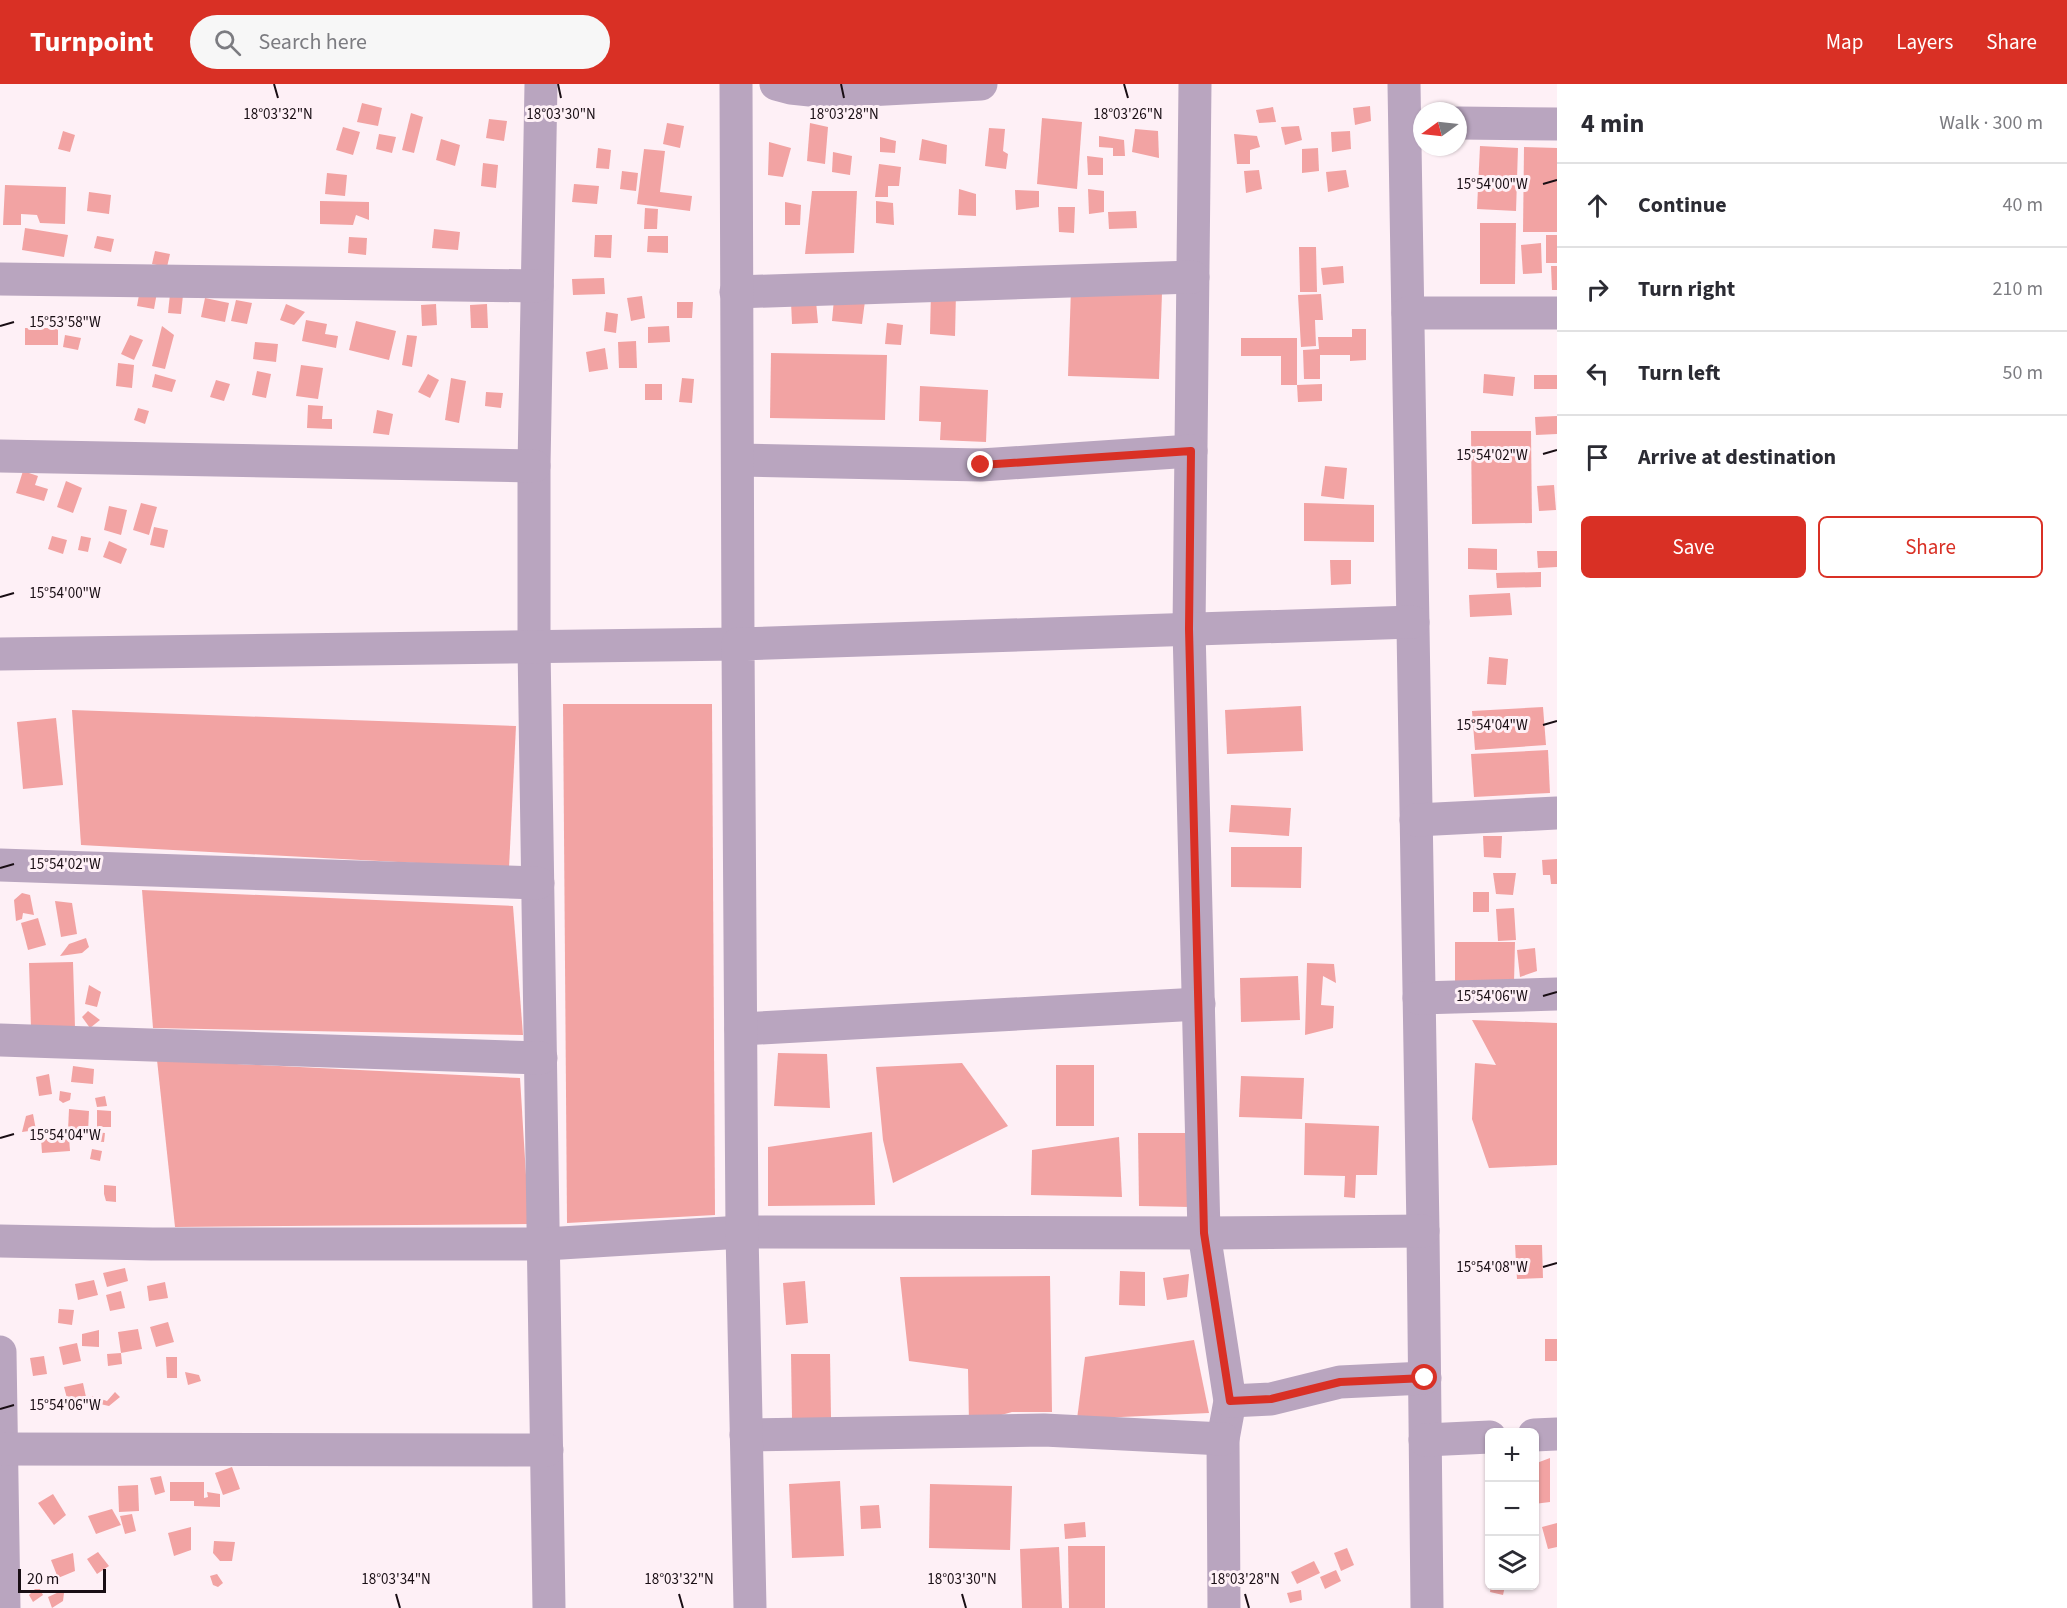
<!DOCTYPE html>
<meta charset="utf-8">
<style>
:root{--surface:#fff;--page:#f7f7f7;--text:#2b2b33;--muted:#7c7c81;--line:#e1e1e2;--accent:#d93025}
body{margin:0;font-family:"Source Sans 3",sans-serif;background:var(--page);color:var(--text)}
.controls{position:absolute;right:18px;bottom:18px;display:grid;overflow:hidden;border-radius:9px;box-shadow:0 2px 4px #0004}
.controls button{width:54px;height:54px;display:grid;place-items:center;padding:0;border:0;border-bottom:2px solid var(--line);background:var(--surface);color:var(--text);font:30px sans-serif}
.compass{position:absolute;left:1413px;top:18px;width:54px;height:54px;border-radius:50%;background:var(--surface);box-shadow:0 2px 4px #0004;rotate:255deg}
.scale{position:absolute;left:18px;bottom:15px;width:88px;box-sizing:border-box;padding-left:6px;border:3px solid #190e14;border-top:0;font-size:16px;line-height:21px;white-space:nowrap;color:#190e14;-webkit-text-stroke:4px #fef0f6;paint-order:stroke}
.stop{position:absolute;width:18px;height:18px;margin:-14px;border:4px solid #d93025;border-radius:50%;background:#fff}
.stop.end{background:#d93025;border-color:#fff;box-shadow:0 2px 6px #0008}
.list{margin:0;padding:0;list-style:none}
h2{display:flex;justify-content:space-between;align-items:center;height:78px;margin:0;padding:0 24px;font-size:26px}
h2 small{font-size:20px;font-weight:400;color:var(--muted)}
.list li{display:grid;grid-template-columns:39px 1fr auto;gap:18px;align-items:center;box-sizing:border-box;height:84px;padding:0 24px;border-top:2px solid var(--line)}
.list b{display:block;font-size:22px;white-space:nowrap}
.list em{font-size:20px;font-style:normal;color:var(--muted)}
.actions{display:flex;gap:12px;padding:18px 24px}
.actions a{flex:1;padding:14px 0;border:2px solid var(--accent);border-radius:9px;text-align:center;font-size:21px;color:var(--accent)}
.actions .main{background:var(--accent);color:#fff}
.icon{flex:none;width:33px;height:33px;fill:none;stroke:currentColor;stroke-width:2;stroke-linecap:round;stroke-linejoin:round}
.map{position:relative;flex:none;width:1557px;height:1524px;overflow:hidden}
header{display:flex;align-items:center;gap:36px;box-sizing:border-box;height:84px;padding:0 30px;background:var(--accent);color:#fff}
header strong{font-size:28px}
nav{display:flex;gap:33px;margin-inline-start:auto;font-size:21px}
.search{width:420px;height:54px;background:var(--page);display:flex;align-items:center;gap:15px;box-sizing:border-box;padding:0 21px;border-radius:33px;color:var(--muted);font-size:22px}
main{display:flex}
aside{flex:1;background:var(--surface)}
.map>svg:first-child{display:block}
</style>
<header>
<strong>Turnpoint</strong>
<div class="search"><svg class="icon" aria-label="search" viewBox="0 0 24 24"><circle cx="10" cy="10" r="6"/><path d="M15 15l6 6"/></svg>Search here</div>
<nav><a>Map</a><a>Layers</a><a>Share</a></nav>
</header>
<main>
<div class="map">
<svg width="1557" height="1524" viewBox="0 0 1557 1524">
<rect width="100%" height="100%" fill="#fef0f6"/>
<g fill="#f2a3a3">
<polygon points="362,19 382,24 378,42 357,38"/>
<polygon points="1370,22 1371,37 1355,41 1353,24"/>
<polygon points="1273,23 1276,38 1259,39 1256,26"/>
<polygon points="411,29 423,33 414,69 402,66"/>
<polygon points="1042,34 1082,38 1077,105 1037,100"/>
<polygon points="489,35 507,37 504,57 486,54"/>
<polygon points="667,39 684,42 680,64 663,60"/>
<polygon points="810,39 828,43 825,80 807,77"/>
<polygon points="1299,42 1302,56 1285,61 1281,43"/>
<polygon points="343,43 360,48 353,71 336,66"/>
<polygon points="989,44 1005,45 1003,67 1008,70 1006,85 985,82"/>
<polygon points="1135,45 1158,47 1159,74 1132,68"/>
<polygon points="63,47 75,51 70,68 58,65"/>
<polygon points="1350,47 1351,65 1332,68 1331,48"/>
<polygon points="379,50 396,53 392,69 376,65"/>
<polygon points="1234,50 1257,52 1260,63 1250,66 1250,80 1237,80"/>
<polygon points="1099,52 1124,56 1125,72 1113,72 1113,64 1099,63"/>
<polygon points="880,53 896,57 895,69 880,68"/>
<polygon points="441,55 460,61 455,82 436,76"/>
<polygon points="922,55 947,61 946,80 919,76"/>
<polygon points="769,58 791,64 783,93 768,91"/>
<polygon points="1480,62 1518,64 1516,127 1477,125"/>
<polygon points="1524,63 1557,64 1557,148 1523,148"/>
<polygon points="598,64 611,66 609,85 596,84"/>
<polygon points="1318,64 1319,87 1302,89 1302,65"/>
<polygon points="644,65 665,67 660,108 692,112 690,127 637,120"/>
<polygon points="833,68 852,72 850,91 832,88"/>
<polygon points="1087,72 1103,74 1103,91 1088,91"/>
<polygon points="483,79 498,81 496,104 481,102"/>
<polygon points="879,80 901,83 899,102 888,102 888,113 875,113"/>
<polygon points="1259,86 1262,105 1246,109 1244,87"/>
<polygon points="1346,86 1349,103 1328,108 1326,88"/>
<polygon points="622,87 638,89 636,107 620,105"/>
<polygon points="327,89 347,91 345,112 325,110"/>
<polygon points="574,100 599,102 597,120 572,118"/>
<polygon points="5,101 66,103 65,140 40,139 37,131 21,130 21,141 3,141"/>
<polygon points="959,105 976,110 976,132 958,131"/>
<polygon points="1088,105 1104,107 1104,128 1089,130"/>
<polygon points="1015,106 1039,107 1039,123 1016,126"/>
<polygon points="812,107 857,107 854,169 805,170"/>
<polygon points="89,108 111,111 109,130 87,127"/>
<polygon points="320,117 369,118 369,136 356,131 353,141 320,140"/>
<polygon points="876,117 893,119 894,141 876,139"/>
<polygon points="785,118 801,121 800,141 785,141"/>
<polygon points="1058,123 1075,123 1074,149 1059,148"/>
<polygon points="645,124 658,125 657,145 644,145"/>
<polygon points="1136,127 1137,144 1109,145 1108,128"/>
<polygon points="1480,139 1516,139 1515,200 1480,200"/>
<polygon points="25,144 68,151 64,173 22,166"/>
<polygon points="434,145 460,148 458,166 432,164"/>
<polygon points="595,151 612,151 611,174 594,173"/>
<rect x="1546" y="151" width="11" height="28"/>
<polygon points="97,152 114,155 111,168 94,164"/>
<polygon points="648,152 668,152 668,169 647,168"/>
<polygon points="349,153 367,154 366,171 348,169"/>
<polygon points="1541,159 1542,189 1523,190 1521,161"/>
<polygon points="1299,163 1316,163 1317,208 1300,208"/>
<polygon points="155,167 170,170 167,183 152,180"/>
<polygon points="1343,182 1344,199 1323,201 1321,184"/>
<polygon points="1551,182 1557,182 1557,206 1552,206"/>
<polygon points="604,194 605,210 573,211 572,195"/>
<polygon points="141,200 158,203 154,225 137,222"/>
<polygon points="1071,205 1162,209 1159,295 1068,292"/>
<polygon points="931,207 956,208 955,252 930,250"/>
<polygon points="170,210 183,211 181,230 168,229"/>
<polygon points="1321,210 1323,236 1315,236 1316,262 1301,263 1298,211"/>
<polygon points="642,212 645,234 631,237 627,214"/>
<polygon points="205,214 229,219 225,238 201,233"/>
<polygon points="834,215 865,217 862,240 832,237"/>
<polygon points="236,216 252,219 247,240 231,237"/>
<polygon points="816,217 818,239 792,240 791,218"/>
<polygon points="677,218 693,218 692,234 677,234"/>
<polygon points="286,220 305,228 294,241 280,236"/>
<polygon points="436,220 437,241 422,242 421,221"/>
<polygon points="487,220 488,244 471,244 470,221"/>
<polygon points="606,228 618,230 616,249 604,247"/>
<polygon points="306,236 327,240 325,250 338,252 336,264 302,257"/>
<polygon points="356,237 396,247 389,276 349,266"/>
<polygon points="887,239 903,241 901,261 885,260"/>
<polygon points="162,242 174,251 165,285 152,282"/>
<polygon points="669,242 670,258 648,259 648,243"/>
<rect x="25" y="244" width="33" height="17"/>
<polygon points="1352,245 1366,245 1366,276 1350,277 1350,271 1320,271 1320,295 1304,295 1303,266 1319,265 1318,253 1352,253"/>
<polygon points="65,251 81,254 78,266 63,263"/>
<polygon points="130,251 143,256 134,276 121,270"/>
<polygon points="407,251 417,252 412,283 402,281"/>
<polygon points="1241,254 1297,254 1297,301 1281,301 1281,272 1241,272"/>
<polygon points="636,257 637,284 619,284 618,258"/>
<polygon points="255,258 278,260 276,278 253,275"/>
<polygon points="605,264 608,285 589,288 586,268"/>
<polygon points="771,269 887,271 885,336 770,334"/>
<polygon points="118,279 134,281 132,304 116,302"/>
<polygon points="301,281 323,284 318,315 296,312"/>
<polygon points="257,287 271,290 266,314 252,311"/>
<polygon points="155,290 176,296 172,308 152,303"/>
<polygon points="428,290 439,296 430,314 418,308"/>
<polygon points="1484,290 1515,293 1513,312 1483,309"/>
<rect x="1534" y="291" width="23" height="14"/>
<polygon points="451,294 466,297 459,339 445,336"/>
<polygon points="682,294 694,295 692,319 679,318"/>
<polygon points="216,296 230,300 224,317 210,313"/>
<rect x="645" y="300" width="17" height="16"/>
<polygon points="1322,300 1322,317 1298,318 1297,301"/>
<polygon points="920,302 988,306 986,358 940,356 941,338 919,337"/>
<polygon points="486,308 503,309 501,324 485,322"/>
<polygon points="308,321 323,322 322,335 332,335 332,345 307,344"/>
<polygon points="138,324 149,327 145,340 134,336"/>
<polygon points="377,326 393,330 389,351 373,349"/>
<polygon points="1557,332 1557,350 1536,351 1535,333"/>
<polygon points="1471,347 1531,347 1532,439 1472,440"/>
<polygon points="1325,382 1347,384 1344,415 1321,412"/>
<polygon points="23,387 38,392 35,401 48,405 44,417 16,409"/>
<polygon points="66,397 82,404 73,429 57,423"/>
<polygon points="1554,401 1556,426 1539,427 1537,402"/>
<polygon points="141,419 157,423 149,451 133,446"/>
<polygon points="1304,419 1374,421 1374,458 1304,457"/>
<polygon points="109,422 127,426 121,451 104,446"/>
<polygon points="154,443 168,446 164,464 150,461"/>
<polygon points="52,452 67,456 63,470 48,465"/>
<polygon points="81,452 91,454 88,468 78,466"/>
<polygon points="109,457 127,465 121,480 103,473"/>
<polygon points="1468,464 1497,465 1497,486 1468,485"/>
<polygon points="1537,467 1557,467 1557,483 1538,484"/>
<polygon points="1330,476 1351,476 1351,500 1331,501"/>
<polygon points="1541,488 1541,503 1497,504 1496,489"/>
<polygon points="1510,509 1512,531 1470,533 1469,511"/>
<polygon points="1489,573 1508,575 1506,601 1487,600"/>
<polygon points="563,620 712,620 715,1131 567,1139"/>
<polygon points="1301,622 1303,667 1227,670 1225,626"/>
<polygon points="1543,623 1546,661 1475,666 1472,627"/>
<polygon points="72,626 516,642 509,784 81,761"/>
<polygon points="56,634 63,701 23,705 17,638"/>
<polygon points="1548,666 1550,709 1474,713 1471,670"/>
<polygon points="1231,721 1291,724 1289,752 1229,748"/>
<polygon points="1483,752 1502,752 1501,774 1484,773"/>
<polygon points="1231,763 1302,763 1301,804 1231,803"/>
<polygon points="1557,775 1557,800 1551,800 1550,791 1543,791 1542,776"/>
<polygon points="1493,789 1516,789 1513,811 1496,810"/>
<polygon points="142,806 513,822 523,951 153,944"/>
<rect x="1473" y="808" width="16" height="20"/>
<polygon points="22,809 30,811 34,831 23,829 22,835 16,837 14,816"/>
<polygon points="55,817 72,819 77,850 61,853"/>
<polygon points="1514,824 1516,856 1498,857 1496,825"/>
<polygon points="38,834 46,861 28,866 21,839"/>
<polygon points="86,854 89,863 82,869 60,872 69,860"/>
<polygon points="1455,858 1515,858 1514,899 1455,898"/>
<polygon points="1535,864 1537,887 1520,893 1517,866"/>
<polygon points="73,878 75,943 31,944 29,879"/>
<polygon points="1307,879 1334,880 1336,899 1323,892 1321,921 1334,922 1333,944 1305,951"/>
<polygon points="1298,892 1300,936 1241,938 1240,894"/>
<polygon points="89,901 101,908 97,923 85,920"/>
<polygon points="88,927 100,936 90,944 82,933"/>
<polygon points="1472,936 1557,939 1557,1081 1489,1084 1472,1035 1475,979 1496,981"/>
<polygon points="778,969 827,970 830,1024 774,1022"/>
<polygon points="157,976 520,994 529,1140 175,1143"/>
<polygon points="962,979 1008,1042 893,1099 883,1056 876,983"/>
<rect x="1056" y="981" width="38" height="61"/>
<polygon points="73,982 94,985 93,1000 71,998"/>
<polygon points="49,990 52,1010 39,1012 36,993"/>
<polygon points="1241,992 1304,994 1302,1035 1239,1033"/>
<polygon points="60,1007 71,1009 70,1016 63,1019 59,1016"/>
<polygon points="105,1012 107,1022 97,1023 95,1014"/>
<polygon points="69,1025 89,1027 88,1048 68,1047"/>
<polygon points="97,1026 111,1027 111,1043 97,1043"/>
<polygon points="33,1030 36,1046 22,1048 26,1032"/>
<polygon points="1305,1039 1379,1042 1377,1091 1356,1091 1355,1114 1344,1113 1345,1092 1304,1091"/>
<polygon points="94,1048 105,1049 104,1058 92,1057"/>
<polygon points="872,1048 875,1121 768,1122 768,1063"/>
<polygon points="1138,1049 1189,1049 1190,1123 1139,1122"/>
<polygon points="69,1053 70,1067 42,1069 41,1055"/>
<polygon points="1119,1053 1122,1113 1031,1111 1032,1066"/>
<polygon points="92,1065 102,1067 100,1077 90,1075"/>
<polygon points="104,1101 116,1102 116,1118 106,1117 104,1110"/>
<polygon points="1515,1161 1542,1161 1543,1194 1517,1195"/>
<polygon points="125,1184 128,1197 107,1203 103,1189"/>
<polygon points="1120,1187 1145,1188 1145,1222 1119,1221"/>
<polygon points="1189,1190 1187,1213 1167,1216 1163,1194"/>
<polygon points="1050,1192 1052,1328 1012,1328 969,1340 968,1285 909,1277 900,1193"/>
<polygon points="94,1196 98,1211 78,1216 75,1200"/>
<polygon points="805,1197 808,1239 786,1241 783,1199"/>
<polygon points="165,1198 168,1214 149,1217 147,1202"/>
<polygon points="121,1207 125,1224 110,1227 106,1211"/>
<polygon points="59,1225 74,1226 72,1241 58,1239"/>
<polygon points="168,1238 174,1258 156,1263 150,1243"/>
<polygon points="138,1245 142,1265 121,1269 118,1248"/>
<polygon points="99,1246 99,1263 82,1262 82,1250"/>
<rect x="1545" y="1255" width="12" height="22"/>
<polygon points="1194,1256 1209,1329 1077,1335 1085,1273"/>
<polygon points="77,1259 81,1277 63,1281 59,1263"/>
<polygon points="121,1269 122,1280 108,1282 107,1270"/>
<polygon points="791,1270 830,1270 831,1334 792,1335"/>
<polygon points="44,1272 47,1290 33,1292 30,1274"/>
<polygon points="166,1273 177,1273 177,1294 167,1294"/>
<polygon points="185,1288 199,1291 201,1297 188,1301"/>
<polygon points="83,1299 86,1313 68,1318 64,1303"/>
<polygon points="115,1308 120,1313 109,1322 91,1318 92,1312 107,1317"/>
<polygon points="1550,1374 1550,1418 1534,1420 1534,1380"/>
<polygon points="232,1383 240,1405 223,1411 215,1389"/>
<polygon points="161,1392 165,1408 155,1411 150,1394"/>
<polygon points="840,1397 844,1472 792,1474 789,1400"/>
<polygon points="170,1398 204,1398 204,1414 208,1413 207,1408 220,1410 220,1423 194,1422 194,1417 170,1417"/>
<polygon points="930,1400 1012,1402 1010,1466 929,1464"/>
<polygon points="138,1401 139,1427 119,1428 118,1402"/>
<polygon points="53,1410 66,1431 54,1441 38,1419"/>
<polygon points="879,1421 881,1444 861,1445 860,1422"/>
<polygon points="112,1425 121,1441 96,1450 88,1432"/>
<polygon points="132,1430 136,1447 125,1450 120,1432"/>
<polygon points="1085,1438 1086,1453 1065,1455 1064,1440"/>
<polygon points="1557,1439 1557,1463 1548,1465 1542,1443"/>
<polygon points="191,1443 191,1466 174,1472 168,1449"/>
<polygon points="214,1457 235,1458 232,1477 220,1477 213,1469"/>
<polygon points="1068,1462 1105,1462 1105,1524 1069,1524"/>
<polygon points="1059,1463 1062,1524 1022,1524 1020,1465"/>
<polygon points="1347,1464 1354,1481 1341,1487 1334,1469"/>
<polygon points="98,1468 109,1482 97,1490 87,1475"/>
<polygon points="73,1469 75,1487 58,1494 51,1476"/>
<polygon points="1314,1477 1320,1489 1297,1500 1291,1488"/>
<polygon points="1336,1486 1341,1497 1325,1505 1320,1493"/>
<polygon points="217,1490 223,1499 218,1503 213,1501 210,1492"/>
<polygon points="1491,1502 1505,1502 1503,1511 1490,1508"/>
<polygon points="35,1505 40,1505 43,1511 33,1518 29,1511"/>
<polygon points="1301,1506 1302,1516 1290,1519 1287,1509"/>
<polygon points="59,1508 64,1509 63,1517 52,1524 48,1513"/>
</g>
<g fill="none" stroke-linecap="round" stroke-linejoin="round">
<g stroke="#b9a5bf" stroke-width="33">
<polyline points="541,0 534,382 534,562 549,1524"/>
<polyline points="776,0 791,4 829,8 981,0"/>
<polyline points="1195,0 1189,545 1204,1149 1230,1317 1223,1355 1224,1524"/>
<polyline points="1404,0 1423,1147 1427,1524"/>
<polyline points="1458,39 1557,40"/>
<polyline points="0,195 537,202"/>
<polyline points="736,208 1193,193"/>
<polyline points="1408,229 1557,229"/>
<polyline points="0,372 534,382"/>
<polyline points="738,376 981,381 1191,367"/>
<polyline points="0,570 738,560 736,0"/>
<polyline points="1416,736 1557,729"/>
<polyline points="0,781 538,799"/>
<polyline points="1419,914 1557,910"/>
<polyline points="741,945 1199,920"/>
<polyline points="0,956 541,974"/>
<polyline points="0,1157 152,1160 545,1160 742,1148 1204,1149 1423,1147"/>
<polyline points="0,1268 4,1524"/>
<polyline points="1230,1317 1271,1315 1340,1298 1425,1294"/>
<polyline points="746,1351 1044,1346 1223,1355"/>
<polyline points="1534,1351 1557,1350"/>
<polyline points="1425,1356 1490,1353"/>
<polyline points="0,1365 547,1366"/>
<polyline points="750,1524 742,1148 738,560 1413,538"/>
</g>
</g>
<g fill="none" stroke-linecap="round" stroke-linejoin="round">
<polyline stroke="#d93025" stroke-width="8" points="981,381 1191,367 1189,545 1204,1149 1230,1317 1271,1315 1340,1298 1425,1294"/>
</g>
<path fill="none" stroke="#190e14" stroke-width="2" d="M274 0 278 14M558 0 561 14M841 0 844 14M1124 0 1128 14M1543 100 1557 96M0 242 14 238M1543 370 1557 366M0 513 14 509M1543 641 1557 637M0 784 14 780M1543 912 1557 908M0 1054 14 1050M1543 1183 1557 1179M0 1325 14 1321M396 1510 400 1524M679 1510 683 1524M962 1510 966 1524M1245 1510 1249 1524"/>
<g font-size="15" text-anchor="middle" fill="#190e14" stroke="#fef0f6" stroke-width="6" stroke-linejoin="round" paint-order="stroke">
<text x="278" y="35">18°03'32"N</text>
<text x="561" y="35">18°03'30"N</text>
<text x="844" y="35">18°03'28"N</text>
<text x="1128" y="35">18°03'26"N</text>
<text x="1492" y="105">15°54'00"W</text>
<text x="65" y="243">15°53'58"W</text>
<text x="1492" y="376">15°54'02"W</text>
<text x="65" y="514">15°54'00"W</text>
<text x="1492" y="646">15°54'04"W</text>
<text x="65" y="785">15°54'02"W</text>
<text x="1492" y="917">15°54'06"W</text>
<text x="65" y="1056">15°54'04"W</text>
<text x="1492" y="1188">15°54'08"W</text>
<text x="65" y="1326">15°54'06"W</text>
<text x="396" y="1500">18°03'34"N</text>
<text x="679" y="1500">18°03'32"N</text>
<text x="962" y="1500">18°03'30"N</text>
<text x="1245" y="1500">18°03'28"N</text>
</g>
</svg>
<div class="controls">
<button>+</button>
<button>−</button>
<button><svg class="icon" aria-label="layers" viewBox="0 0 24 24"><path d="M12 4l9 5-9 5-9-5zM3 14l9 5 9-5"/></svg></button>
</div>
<svg class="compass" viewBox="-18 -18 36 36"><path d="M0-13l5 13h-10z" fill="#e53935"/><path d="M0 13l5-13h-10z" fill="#7c7c81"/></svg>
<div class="scale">20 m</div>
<div class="stop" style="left:1425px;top:1294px"></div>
<div class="stop end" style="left:981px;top:381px"></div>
</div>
<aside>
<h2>4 min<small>Walk · 300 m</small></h2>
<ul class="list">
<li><svg class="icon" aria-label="ahead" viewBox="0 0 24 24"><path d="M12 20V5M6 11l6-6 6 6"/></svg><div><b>Continue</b></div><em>40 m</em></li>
<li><svg class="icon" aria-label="right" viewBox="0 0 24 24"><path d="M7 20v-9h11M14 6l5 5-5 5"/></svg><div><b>Turn right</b></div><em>210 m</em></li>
<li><svg class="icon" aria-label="left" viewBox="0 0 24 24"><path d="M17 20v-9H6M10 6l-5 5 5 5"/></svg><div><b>Turn left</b></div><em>50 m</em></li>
<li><svg class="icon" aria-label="arrive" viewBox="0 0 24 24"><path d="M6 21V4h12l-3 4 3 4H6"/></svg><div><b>Arrive at destination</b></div></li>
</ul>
<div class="actions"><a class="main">Save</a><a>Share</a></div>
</aside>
</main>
